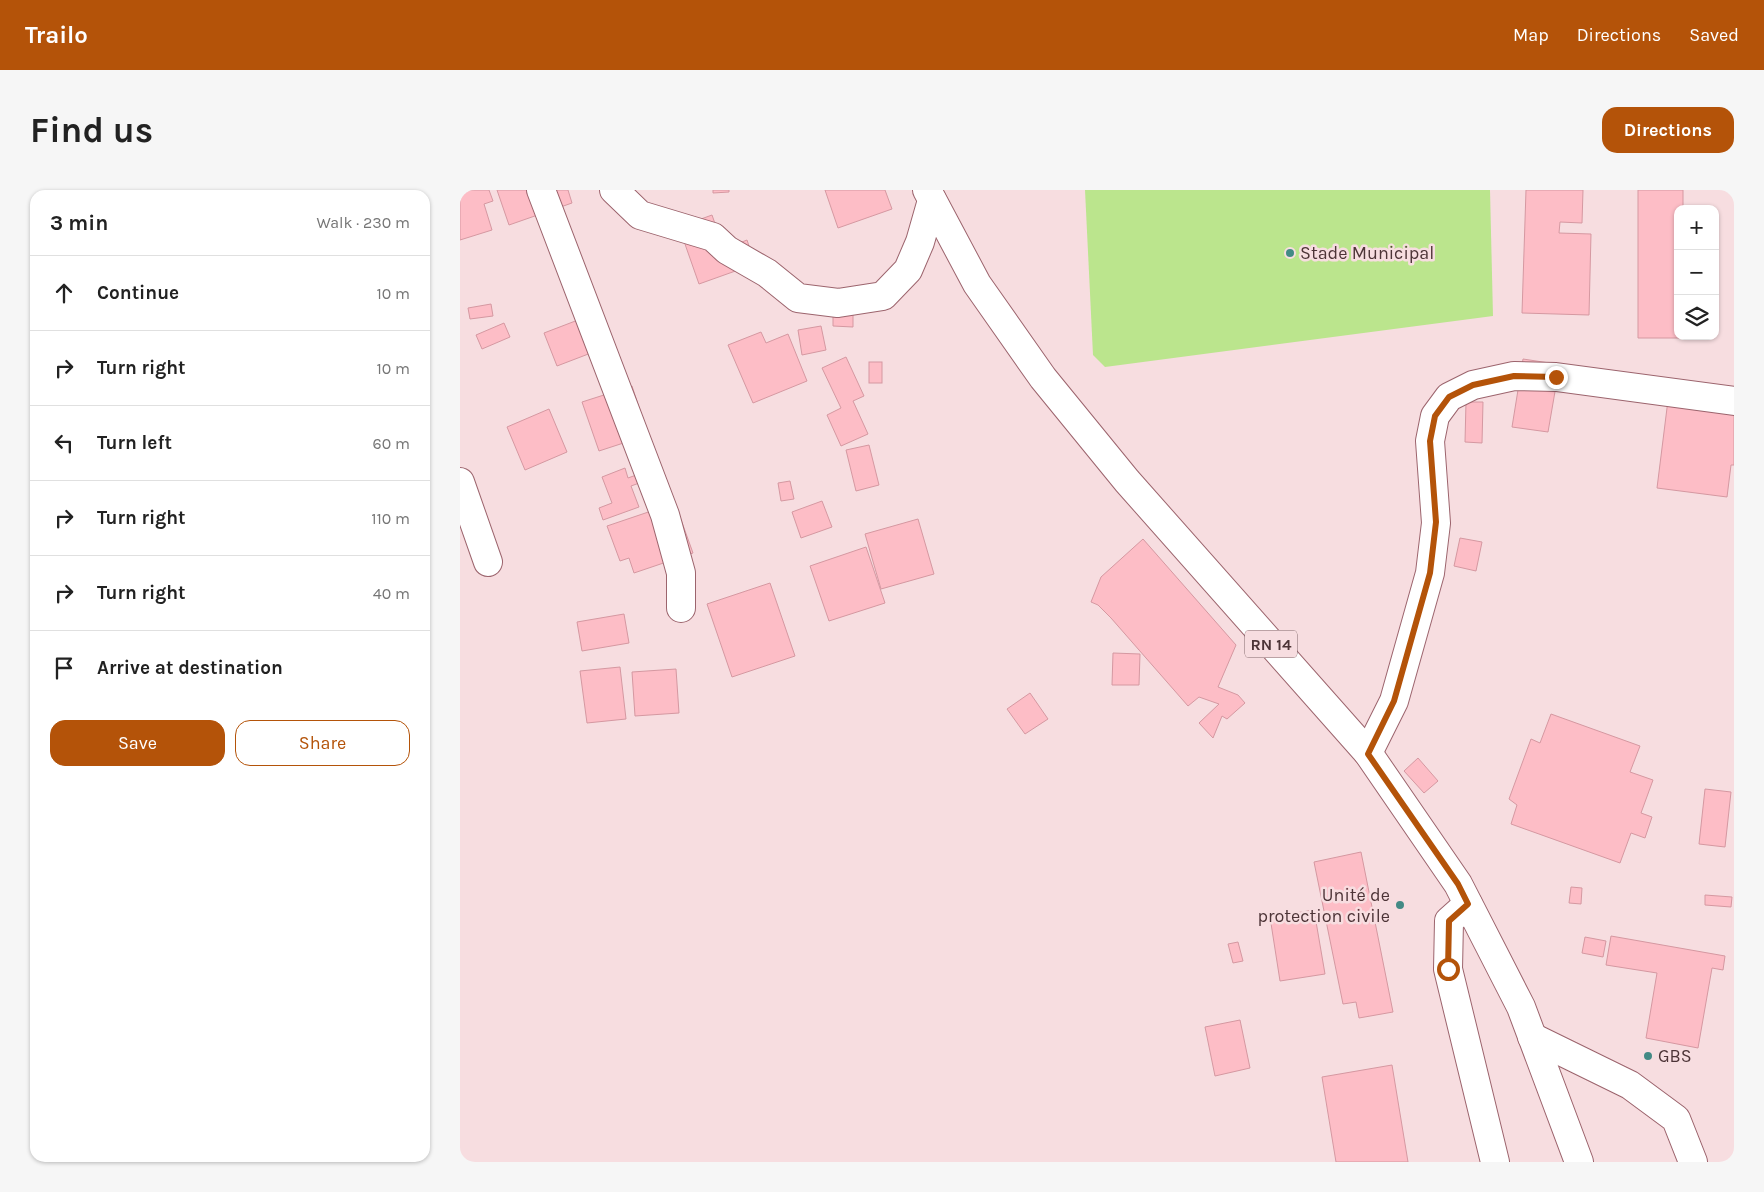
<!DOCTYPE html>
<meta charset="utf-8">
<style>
:root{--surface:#fff;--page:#f6f6f6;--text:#222;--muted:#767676;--line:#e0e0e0;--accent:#b45309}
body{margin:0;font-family:Karla,sans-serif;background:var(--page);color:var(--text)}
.controls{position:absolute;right:15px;top:15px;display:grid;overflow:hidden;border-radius:10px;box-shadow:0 1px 4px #0004}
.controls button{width:45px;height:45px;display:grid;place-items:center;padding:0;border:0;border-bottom:1px solid var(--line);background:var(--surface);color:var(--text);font:25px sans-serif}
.stop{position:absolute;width:15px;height:15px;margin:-11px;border:4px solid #b45309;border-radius:50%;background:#fff}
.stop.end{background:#b45309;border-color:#fff;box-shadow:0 1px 5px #0008}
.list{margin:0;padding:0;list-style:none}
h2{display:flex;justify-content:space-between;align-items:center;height:65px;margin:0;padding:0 20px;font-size:21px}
h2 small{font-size:16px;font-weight:400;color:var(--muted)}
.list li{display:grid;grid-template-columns:32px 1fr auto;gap:15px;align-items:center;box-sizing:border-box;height:75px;padding:0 20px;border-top:1px solid var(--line)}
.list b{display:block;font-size:19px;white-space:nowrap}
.list em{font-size:16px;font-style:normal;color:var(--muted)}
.actions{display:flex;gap:10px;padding:15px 20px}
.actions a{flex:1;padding:11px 0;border:1px solid var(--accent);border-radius:15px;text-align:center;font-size:18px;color:var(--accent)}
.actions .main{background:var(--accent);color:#fff}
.icon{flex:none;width:28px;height:28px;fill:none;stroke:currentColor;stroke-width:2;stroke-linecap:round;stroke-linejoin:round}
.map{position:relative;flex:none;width:1274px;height:972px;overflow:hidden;border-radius:15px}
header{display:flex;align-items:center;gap:30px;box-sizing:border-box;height:70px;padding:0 25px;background:var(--accent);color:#fff}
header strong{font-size:24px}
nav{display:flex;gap:28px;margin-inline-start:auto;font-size:18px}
.intro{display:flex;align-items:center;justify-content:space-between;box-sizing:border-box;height:120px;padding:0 30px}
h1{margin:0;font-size:35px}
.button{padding:12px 22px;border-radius:15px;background:var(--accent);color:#fff;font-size:18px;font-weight:700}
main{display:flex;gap:30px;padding:0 30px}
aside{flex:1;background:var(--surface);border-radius:15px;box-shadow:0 1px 4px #0004}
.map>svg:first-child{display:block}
</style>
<header>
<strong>Trailo</strong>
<nav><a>Map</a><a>Directions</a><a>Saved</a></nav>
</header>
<div class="intro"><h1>Find us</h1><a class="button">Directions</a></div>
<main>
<aside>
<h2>3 min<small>Walk · 230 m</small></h2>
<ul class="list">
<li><svg class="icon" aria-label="ahead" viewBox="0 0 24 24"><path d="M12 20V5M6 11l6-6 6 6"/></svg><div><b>Continue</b></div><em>10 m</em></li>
<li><svg class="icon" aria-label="right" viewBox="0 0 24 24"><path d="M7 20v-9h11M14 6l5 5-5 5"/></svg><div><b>Turn right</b></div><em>10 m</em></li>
<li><svg class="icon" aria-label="left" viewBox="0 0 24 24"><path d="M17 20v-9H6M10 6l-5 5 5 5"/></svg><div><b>Turn left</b></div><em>60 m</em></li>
<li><svg class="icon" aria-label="right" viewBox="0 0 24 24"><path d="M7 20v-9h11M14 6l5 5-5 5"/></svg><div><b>Turn right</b></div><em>110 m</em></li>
<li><svg class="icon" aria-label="right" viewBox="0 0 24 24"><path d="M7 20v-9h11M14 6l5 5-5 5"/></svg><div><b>Turn right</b></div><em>40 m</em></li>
<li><svg class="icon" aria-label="arrive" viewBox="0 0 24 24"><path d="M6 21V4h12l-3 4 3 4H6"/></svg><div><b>Arrive at destination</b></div></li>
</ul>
<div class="actions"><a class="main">Save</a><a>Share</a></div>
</aside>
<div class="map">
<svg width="1274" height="972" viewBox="0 0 1274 972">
<rect width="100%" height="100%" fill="#f7dde0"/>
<polygon fill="#bbe58d" points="625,0 1030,0 1033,126 645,177 633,165"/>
<g fill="#fdbdc6" stroke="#d598a1">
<polygon points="0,0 29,0 33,11 24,14 32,40 0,50"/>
<polygon points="37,0 108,0 112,13 49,35"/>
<polygon points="253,0 269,0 269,2 253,3"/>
<polygon points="365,0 425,0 432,19 378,38"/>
<polygon points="1066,0 1123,0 1122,33 1100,32 1099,43 1131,44 1129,125 1062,123"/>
<polygon points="1178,0 1223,0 1223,19 1218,19 1218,146 1223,148 1178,148"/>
<polygon points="252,25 264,59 287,50 295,74 239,94 219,37"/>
<polygon points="31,114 33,126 10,129 8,118"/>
<polygon points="373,123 393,124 393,137 373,136"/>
<polygon points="131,125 144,158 97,176 84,143"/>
<polygon points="44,133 50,147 22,159 16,145"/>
<polygon points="361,136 366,160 342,165 338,140"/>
<polygon points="301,142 306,153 328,144 347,191 293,213 268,155"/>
<polygon points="386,167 404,206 393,211 408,244 381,256 367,225 381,218 362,178"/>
<polygon points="1063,169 1162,184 1097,190 1088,242 1052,237"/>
<rect x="409" y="172" width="13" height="21"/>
<polygon points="1210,194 1274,201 1274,275 1271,275 1267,307 1197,298"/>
<polygon points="172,196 188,245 139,261 122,212"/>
<polygon points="1006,212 1023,212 1022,253 1005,252"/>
<polygon points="89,219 107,262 65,280 47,237"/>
<polygon points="409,255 419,295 396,301 386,260"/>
<polygon points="165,278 168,288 179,284 182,292 171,296 179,317 143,330 139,318 152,313 142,287"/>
<polygon points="330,291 334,309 321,311 318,293"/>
<polygon points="362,311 372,337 341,348 332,322"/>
<polygon points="215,313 233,363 174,383 169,368 160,371 147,336"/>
<polygon points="458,329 474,384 421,399 405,344"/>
<polygon points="1000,348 1022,352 1016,381 994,376"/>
<polygon points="683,349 776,455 758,497 778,505 785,513 767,529 762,526 753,548 739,533 759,514 739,507 728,516 651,428 638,415 631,412 641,387"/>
<polygon points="406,357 425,413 369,431 350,376"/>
<polygon points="310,393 335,466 272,487 247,414"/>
<polygon points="164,424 169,453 122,461 117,432"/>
<polygon points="653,463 680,464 679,495 652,495"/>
<polygon points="160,477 166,529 127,533 120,481"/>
<polygon points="216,479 219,523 175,526 172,482"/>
<polygon points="570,503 588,529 565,544 547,519"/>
<polygon points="1091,524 1180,556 1170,582 1193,590 1181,623 1192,627 1185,648 1171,643 1160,673 1051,634 1057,615 1049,609 1071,549 1080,553"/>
<polygon points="958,568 978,591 964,603 944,581"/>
<polygon points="1245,599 1271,602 1265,657 1239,654"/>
<polygon points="901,662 933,822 899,828 896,812 883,814 854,672"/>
<polygon points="1111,697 1122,698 1121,714 1109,713"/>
<polygon points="1245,705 1272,707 1271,717 1245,715"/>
<polygon points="854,720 865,784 820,791 810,727"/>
<polygon points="1151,746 1265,766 1263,780 1252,778 1238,858 1186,848 1197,783 1146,775"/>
<polygon points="1125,747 1146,751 1143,767 1122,763"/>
<polygon points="778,752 783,771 773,773 768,754"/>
<polygon points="780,830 790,878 755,886 745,837"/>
<polygon points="932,875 948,972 876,972 862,887"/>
</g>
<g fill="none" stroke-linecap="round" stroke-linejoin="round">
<defs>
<g id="minor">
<polyline points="81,0 205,325 221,383 221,418"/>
<polyline points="154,0 180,25 253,47 267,60 307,83 338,108 378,113 423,106 448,80 460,52 472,10"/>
<polyline points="0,292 28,372"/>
<polyline points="908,563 934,511 970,383 976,333 970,251 975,226 989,207 1013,195 1054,186 1096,187 1274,211"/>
<polyline points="1008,714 989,731 988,779 1035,972"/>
<polyline points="1072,847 1170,895 1216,929 1233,972"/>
</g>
<polyline id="major" points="467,0 517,94 583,188 667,291 908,563 998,694 1061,817 1119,972"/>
</defs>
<use href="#minor" stroke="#9c646d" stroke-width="30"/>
<use href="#major" stroke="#9c646d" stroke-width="30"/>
<use href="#minor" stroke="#fff" stroke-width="28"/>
<use href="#major" stroke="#fff" stroke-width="28"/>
</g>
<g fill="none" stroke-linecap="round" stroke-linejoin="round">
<polyline stroke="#b45309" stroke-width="6" points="988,779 989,731 1008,714 998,694 908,564 934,511 970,383 976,332 970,251 975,226 989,207 1013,195 1054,186 1096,187"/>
</g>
<g fill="#438a85" stroke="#f7dde0" stroke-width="2">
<circle cx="830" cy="63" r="5"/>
<circle cx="940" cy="715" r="5"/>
<circle cx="1188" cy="866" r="5"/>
</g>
<g text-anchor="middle" stroke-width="5" stroke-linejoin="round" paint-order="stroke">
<rect fill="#f7dde0" stroke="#80676a" stroke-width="1" x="785" y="440.5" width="52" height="27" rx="4"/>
<g font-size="16" font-weight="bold" fill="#4d3437">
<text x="811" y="460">RN 14</text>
</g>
<g font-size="18" fill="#4d3437" stroke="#f7dde0" text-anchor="start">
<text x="840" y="69">Stade Municipal</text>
<text x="930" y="711" text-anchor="end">Unité de<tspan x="930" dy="21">protection civile</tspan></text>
<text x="1198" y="872">GBS</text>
</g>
</g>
</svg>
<div class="controls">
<button>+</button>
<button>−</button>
<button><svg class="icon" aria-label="layers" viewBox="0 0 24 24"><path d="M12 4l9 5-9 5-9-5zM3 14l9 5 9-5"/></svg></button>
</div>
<div class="stop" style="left:988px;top:779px"></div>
<div class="stop end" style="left:1096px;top:187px"></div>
</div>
</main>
